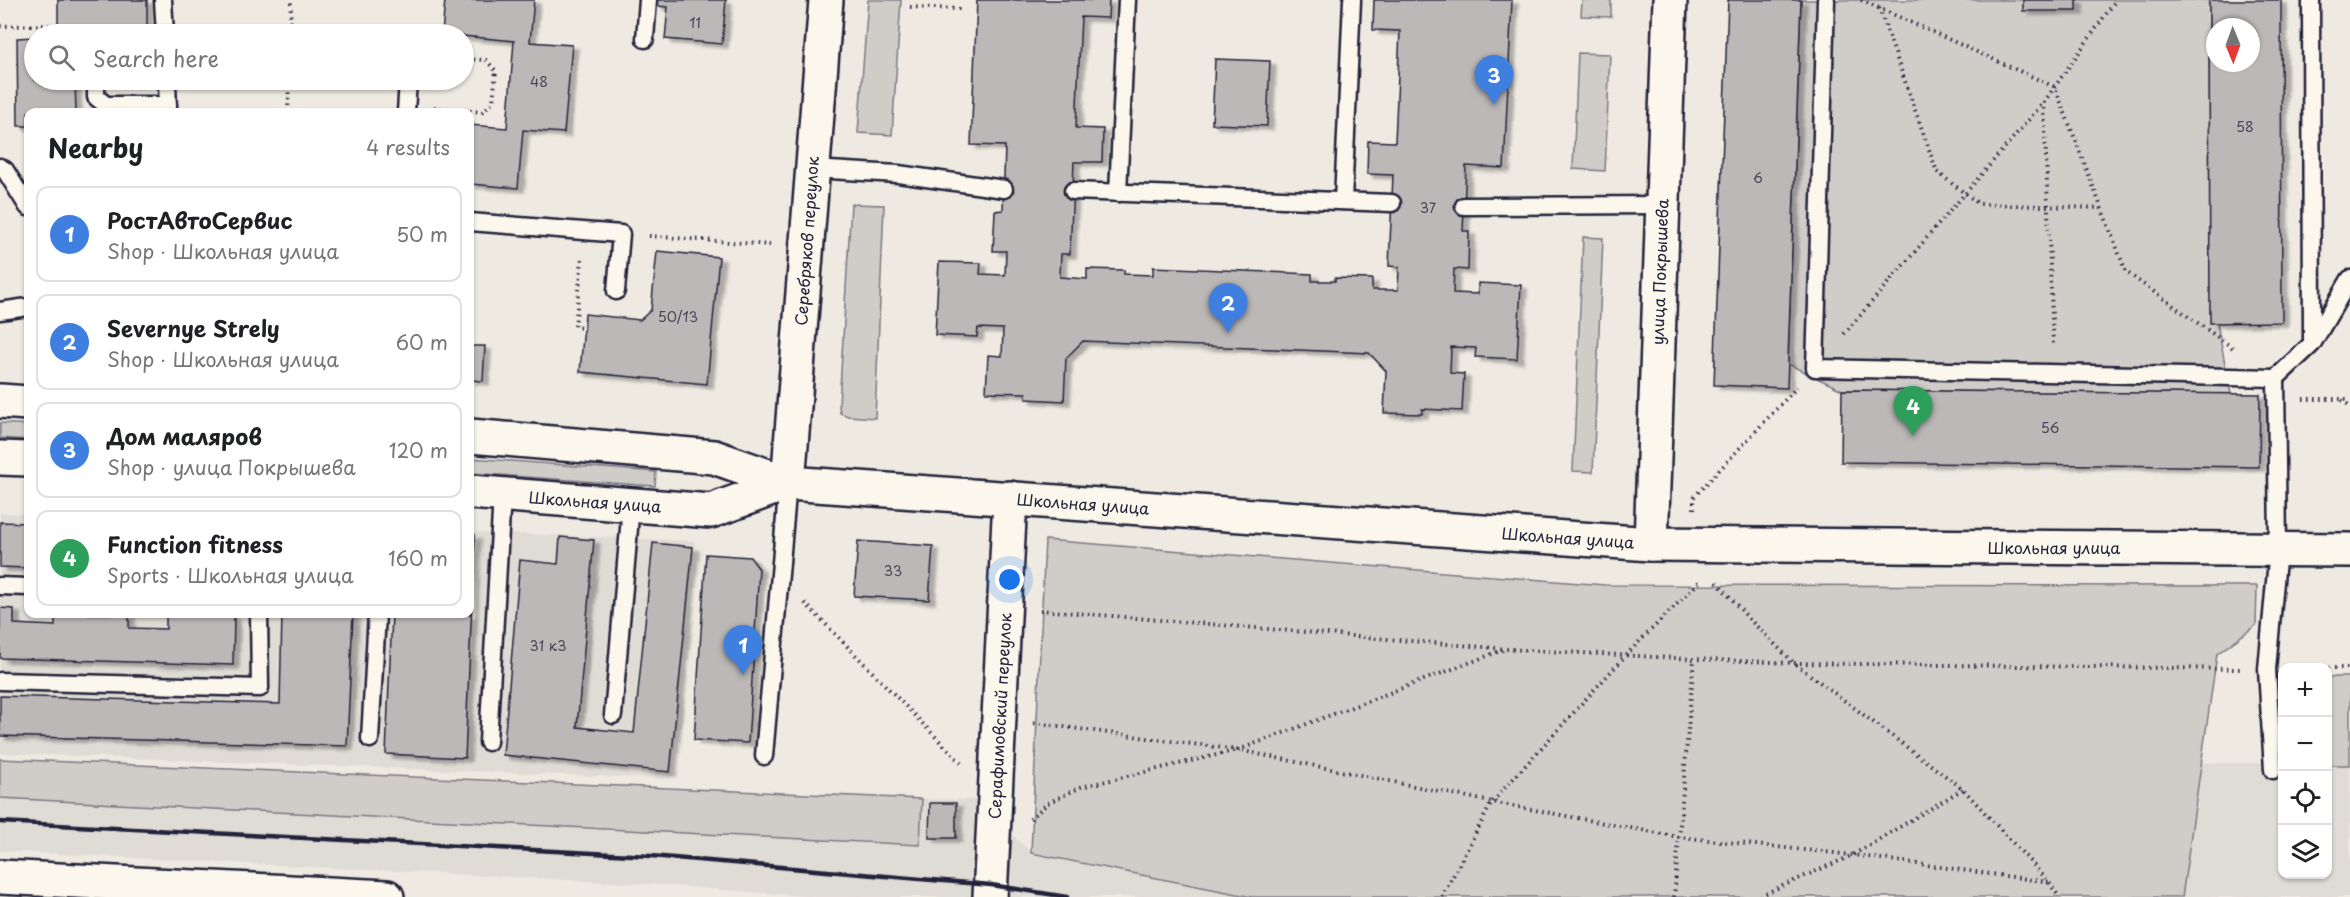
<!DOCTYPE html>
<meta charset="utf-8">
<style>
:root{--surface:#fff;--page:#f2f2f2;--text:#202124;--muted:#757577;--line:#e0e0e0;--accent:#22223b}
body{margin:0;font-family:"Playpen Sans",sans-serif;background:var(--page);color:var(--text)}
.controls{position:absolute;right:18px;bottom:18px;display:grid;overflow:hidden;border-radius:12px;box-shadow:0 2px 4px #0004}
.controls button{width:54px;height:54px;display:grid;place-items:center;padding:0;border:0;border-bottom:2px solid var(--line);background:var(--surface);color:var(--text);font:30px sans-serif}
.compass{position:absolute;left:2206px;top:18px;width:54px;height:54px;border-radius:50%;background:var(--surface);box-shadow:0 2px 4px #0004;rotate:179deg}
.you{position:absolute;left:1010px;top:580px;width:21px;height:21px;margin:-15px;border:4px solid #fff;border-radius:50%;background:#1a73e8;box-shadow:0 0 0 9px #1a73e833}
.badge{display:grid;place-items:center;width:39px;height:39px;border-radius:50%;background:var(--accent);color:#fff;font-size:20px;font-weight:700}
.pin{position:absolute;translate:-50% -50px;filter:drop-shadow(0 2px 3px #0008)}
.pin::after{content:'';position:absolute;top:32px;width:21px;height:18px;background:inherit;clip-path:polygon(0 0,100% 0,50% 100%)}
.list{margin:0;padding:0;list-style:none}
h2{display:flex;justify-content:space-between;align-items:center;height:78px;margin:0;padding:0 24px;font-size:26px}
h2 small{font-size:20px;font-weight:400;color:var(--muted)}
.list li{display:grid;grid-template-columns:39px 1fr auto;gap:18px;align-items:center;box-sizing:border-box;height:96px;margin:0 12px 12px;padding:0 12px;border:2px solid var(--line);border-radius:12px}
.list b{display:block;font-size:22px;white-space:nowrap}
.list p{margin:0;font-size:20px;white-space:nowrap;color:var(--muted)}
.list em{font-size:20px;font-style:normal;color:var(--muted)}
.icon{flex:none;width:33px;height:33px;fill:none;stroke:currentColor;stroke-width:2;stroke-linecap:round;stroke-linejoin:round}
.map{position:relative;flex:none;width:2350px;height:897px;overflow:hidden}
.search{position:absolute;background:var(--surface);box-shadow:0 2px 4px #0004;left:24px;top:24px;width:450px;height:66px;display:flex;align-items:center;gap:15px;box-sizing:border-box;padding:0 21px;border-radius:33px;color:var(--muted);font-size:22px}
.panel{position:absolute;background:var(--surface);box-shadow:0 2px 4px #0004;left:24px;top:108px;width:450px;height:510px;border-radius:12px}
.map>svg:first-child{display:block}
</style>
<div class="map">
<svg width="2350" height="897" viewBox="0 0 2350 897">
<defs>
<filter id="shadow"><feDropShadow dx="6" dy="4" stdDeviation="1.5" flood-color="#0004"/></filter>
</defs>
<rect width="100%" height="100%" fill="#eeeae2"/>
<filter id="ink" filterUnits="userSpaceOnUse"><feTurbulence type="fractalNoise" baseFrequency=".0167" numOctaves="2"/><feDisplacementMap in="SourceGraphic" scale="12" xChannelSelector="R" yChannelSelector="G"/><feConvolveMatrix kernelMatrix="1 2 1 2 8 2 1 2 1" color-interpolation-filters="sRGB"/></filter>
<g filter="url(#ink)">
<g fill="#dfdbd5">
<polygon points="0,513 28,514 28,614 470,614 470,532 695,541 672,779 0,753"/>
<polygon points="2328,762 2350,762 2350,897 2182,897 2200,763 2282,763 2282,874 2328,874"/>
<polygon points="0,798 919,845 922,799 978,800 1031,853 1252,897 815,897 648,884 0,851"/>
</g>
<g fill="#d0cdc9" stroke="#797882" stroke-width="1.5">
<polygon points="868,0 901,0 892,135 858,133"/>
<polygon points="1582,0 1611,0 1611,17 1581,16"/>
<polygon points="1801,0 2209,0 2210,288 2231,394 1842,390 1788,364"/>
<polygon points="1578,53 1610,54 1605,171 1573,169"/>
<polygon points="851,204 884,205 875,418 848,416 840,413 839,405"/>
<polygon points="1583,237 1603,238 1593,472 1573,471"/>
<polygon points="0,423 28,425 28,440 0,438"/>
<polygon points="470,458 656,472 655,486 470,473"/>
<polygon points="1045,540 1605,585 2257,586 2256,625 2217,654 2182,897 1252,897 1031,853"/>
<rect x="2328" y="677" width="22" height="88"/>
<polygon points="0,759 922,799 920,845 0,798"/>
</g>
<g fill="#bcb8b8" stroke="#22223b" stroke-width="1.5" fill-rule="evenodd" filter="url(#shadow)">
<rect x="58" y="0" width="89" height="34"/>
<polygon points="445,0 534,0 530,42 572,45 564,133 523,130 518,188 470,184 470,125 507,128 514,41 442,34"/>
<polygon points="657,0 726,0 722,44 665,39 668,7 657,6"/>
<polygon points="977,0 1109,0 1108,18 1081,17 1076,128 1103,129 1102,162 1074,162 1070,254 1061,254 1060,277 1087,279 1087,269 1124,270 1124,274 1153,275 1153,267 1312,274 1312,281 1335,281 1335,278 1372,279 1372,290 1398,290 1399,267 1389,266 1393,175 1367,174 1368,141 1395,142 1400,31 1373,30 1374,0 1512,0 1504,168 1466,166 1463,231 1469,231 1468,270 1454,269 1453,293 1478,294 1478,283 1521,285 1517,359 1475,357 1476,348 1451,347 1450,373 1464,374 1462,411 1422,409 1422,414 1384,413 1386,371 1369,353 1083,341 1066,358 1064,401 1026,399 1026,393 986,392 988,355 1002,356 1003,329 978,328 977,337 935,335 939,262 981,263 980,274 1005,275 1006,251 993,251 995,211 1003,210 1005,146 971,145"/>
<polygon points="1728,0 1801,0 1787,388 1714,385"/>
<rect x="2023" y="0" width="54" height="11"/>
<path d="M2209 0H2281L2282 322 2210 323ZM2215 27H2251V63H2215Z"/>
<polygon points="34,37 34,80 75,80 76,112 28,112 28,126 18,126 17,38"/>
<polygon points="1215,59 1270,61 1267,126 1212,124"/>
<polygon points="657,251 719,257 707,384 580,372 585,314 640,320 651,310"/>
<polygon points="470,346 485,346 483,381 470,380"/>
<polygon points="1842,390 2260,394 2259,467 1841,462"/>
<polygon points="0,522 28,523 28,568 0,567"/>
<polygon points="470,535 475,535 465,758 386,754 392,614 470,614"/>
<polygon points="560,537 594,540 577,727 634,733 653,543 693,547 670,772 503,755 520,560 558,564"/>
<polygon points="858,541 933,546 929,600 854,596"/>
<polygon points="706,554 750,557 759,569 748,743 694,740"/>
<polygon points="0,608 14,609 14,624 55,626 55,614 129,614 129,628 166,629 166,614 234,616 233,665 0,658"/>
<polygon points="282,614 353,614 347,746 0,736 0,696 280,704"/>
<polygon points="930,803 956,803 956,838 929,838"/>
</g>
<g fill="none" stroke-linecap="round" stroke-linejoin="round">
<defs>
<g id="lane">
<polyline points="163,0 165,34"/>
<polyline points="1826,0 1815,368 2276,378 2312,344 2350,279"/>
<polyline points="2311,0 2312,343"/>
<polyline points="645,39 648,0"/>
<polyline points="96,80 96,97 106,105 168,105"/>
<polyline points="167,80 168,112"/>
<polyline points="406,112 408,80"/>
<polyline points="0,167 5,170 28,207"/>
<polyline points="812,169 898,174 1004,189"/>
<polyline points="1073,191 1392,203"/>
<polyline points="1118,193 1127,0"/>
<polyline points="1343,201 1352,0"/>
<polyline points="1464,206 1662,205"/>
<polyline points="470,222 621,234 616,291"/>
<polyline points="0,311 28,307"/>
<polyline points="0,586 28,587"/>
<polyline points="0,681 260,688 259,614"/>
<polyline points="613,715 631,505"/>
<polyline points="370,739 377,614"/>
<polyline points="488,742 502,495"/>
<polyline points="764,756 788,483"/>
<polyline points="2273,770 2267,669 2278,549 2276,378"/>
</g>
<polyline id="street" points="788,483 826,0"/>
<g id="secondary">
<polyline points="0,401 28,403"/>
<polyline points="470,436 714,457 788,483 1651,544 2350,550"/>
<polyline points="0,458 28,459"/>
<polyline points="470,492 711,511 788,483"/>
<polyline points="1651,544 1670,0"/>
<polyline points="0,877 387,897"/>
<polyline points="990,897 1010,498"/>
</g>
</defs>
<use href="#lane" stroke="#22223b" stroke-width="21"/>
<use href="#street" stroke="#22223b" stroke-width="38"/>
<use href="#secondary" stroke="#22223b" stroke-width="38"/>
<g stroke="#22223b" stroke-width="4" stroke-dasharray="1.5 4.5" stroke-linecap="butt">
<polyline points="1861,0 2055,87 2126,272 2233,348"/>
<polyline points="910,7 960,9"/>
<polyline points="1879,8 1937,172 1979,204 2101,208"/>
<polyline points="0,26 58,25"/>
<polyline points="290,34 291,0"/>
<polyline points="2044,102 2053,345"/>
<polyline points="434,107 482,112 493,102 496,71 486,60 466,59 464,62"/>
<polyline points="288,112 289,80"/>
<polyline points="649,236 770,245"/>
<polyline points="582,259 575,327 584,328"/>
<polyline points="1844,334 2044,102 2116,0"/>
<polyline points="2303,399 2350,399"/>
<polyline points="2342,400 2350,406"/>
<polyline points="1694,509 1694,497 1797,387"/>
<polyline points="1717,582 1749,619 1794,663 1963,789 2049,882 2059,897"/>
<polyline points="805,603 961,763"/>
<polyline points="1040,610 1507,649 1694,659 1794,663 2240,669"/>
<polyline points="2328,668 2350,668"/>
<polyline points="1034,723 1238,750 1492,802 1679,837 1853,855 2049,882"/>
<polyline points="1030,819 1048,803 1081,787 1238,750 1503,650"/>
<polyline points="1442,897 1492,802 1627,654 1700,581"/>
<polyline points="1674,897 1694,659"/>
<polyline points="1761,897 1764,894 1853,855 1963,789"/>
</g>
<use href="#lane" stroke="#fbf7ec" stroke-width="16"/>
<use href="#street" stroke="#fbf7ec" stroke-width="33"/>
<use href="#secondary" stroke="#fbf7ec" stroke-width="33"/>
<polyline stroke="#22223b" stroke-width="4.5" points="0,822 651,856 991,885 1067,897"/>
</g>
</g>
<g text-anchor="middle" stroke-width="4.5" stroke-linejoin="round" paint-order="stroke">
<g font-size="14" fill="#48485a">
<text x="695" y="28">11</text>
<text x="539" y="87">48</text>
<text x="2245" y="132">58</text>
<text x="1758" y="183">6</text>
<text x="1428" y="213">37</text>
<text x="678" y="322">50/13</text>
<text x="2050" y="433">56</text>
<text x="893" y="576">33</text>
<text x="548" y="651">31 к3</text>
</g>
<g font-size="16" fill="#22223b" stroke="#fbf7ec">
<text transform="translate(807 241) rotate(-86)" y="6">Серебряков переулок</text>
<text transform="translate(1660 272) rotate(-88)" y="6">улица Покрышева</text>
<text transform="translate(595 502) rotate(4)" y="6">Школьная улица</text>
<text transform="translate(1083 504) rotate(4)" y="6">Школьная улица</text>
<text transform="translate(1568 538) rotate(4)" y="6">Школьная улица</text>
<text x="2054" y="554">Школьная улица</text>
<text transform="translate(1000 716) rotate(-87)" y="6">Серафимовский переулок</text>
</g>
</g>
</svg>
<div class="controls">
<button>+</button>
<button>−</button>
<button><svg class="icon" aria-label="locate" viewBox="0 0 24 24"><circle cx="12" cy="12" r="6"/><path d="M12 2v4M12 18v4M2 12h4M18 12h4"/></svg></button>
<button><svg class="icon" aria-label="layers" viewBox="0 0 24 24"><path d="M12 4l9 5-9 5-9-5zM3 14l9 5 9-5"/></svg></button>
</div>
<svg class="compass" viewBox="-18 -18 36 36"><path d="M0-13l5 13h-10z" fill="#e53935"/><path d="M0 13l5-13h-10z" fill="#757577"/></svg>
<div class="you"></div>
<div class="pin badge" style="left:743px;top:675px;background:#3f7fe0">1</div>
<div class="pin badge" style="left:1228px;top:333px;background:#3f7fe0">2</div>
<div class="pin badge" style="left:1494px;top:105px;background:#3f7fe0">3</div>
<div class="pin badge" style="left:1913px;top:436px;background:#2e9e5b">4</div>
<div class="search"><svg class="icon" aria-label="search" viewBox="0 0 24 24"><circle cx="10" cy="10" r="6"/><path d="M15 15l6 6"/></svg>Search here</div>
<section class="panel">
<h2>Nearby<small>4 results</small></h2>
<ul class="list">
<li><span class="badge" style="background:#3f7fe0">1</span><div><b>РостАвтоСервис</b><p>Shop · Школьная улица</p></div><em>50 m</em></li>
<li><span class="badge" style="background:#3f7fe0">2</span><div><b>Severnye Strely</b><p>Shop · Школьная улица</p></div><em>60 m</em></li>
<li><span class="badge" style="background:#3f7fe0">3</span><div><b>Дом маляров</b><p>Shop · улица Покрышева</p></div><em>120 m</em></li>
<li><span class="badge" style="background:#2e9e5b">4</span><div><b>Function fitness</b><p>Sports · Школьная улица</p></div><em>160 m</em></li>
</ul>
</section>
</div>
